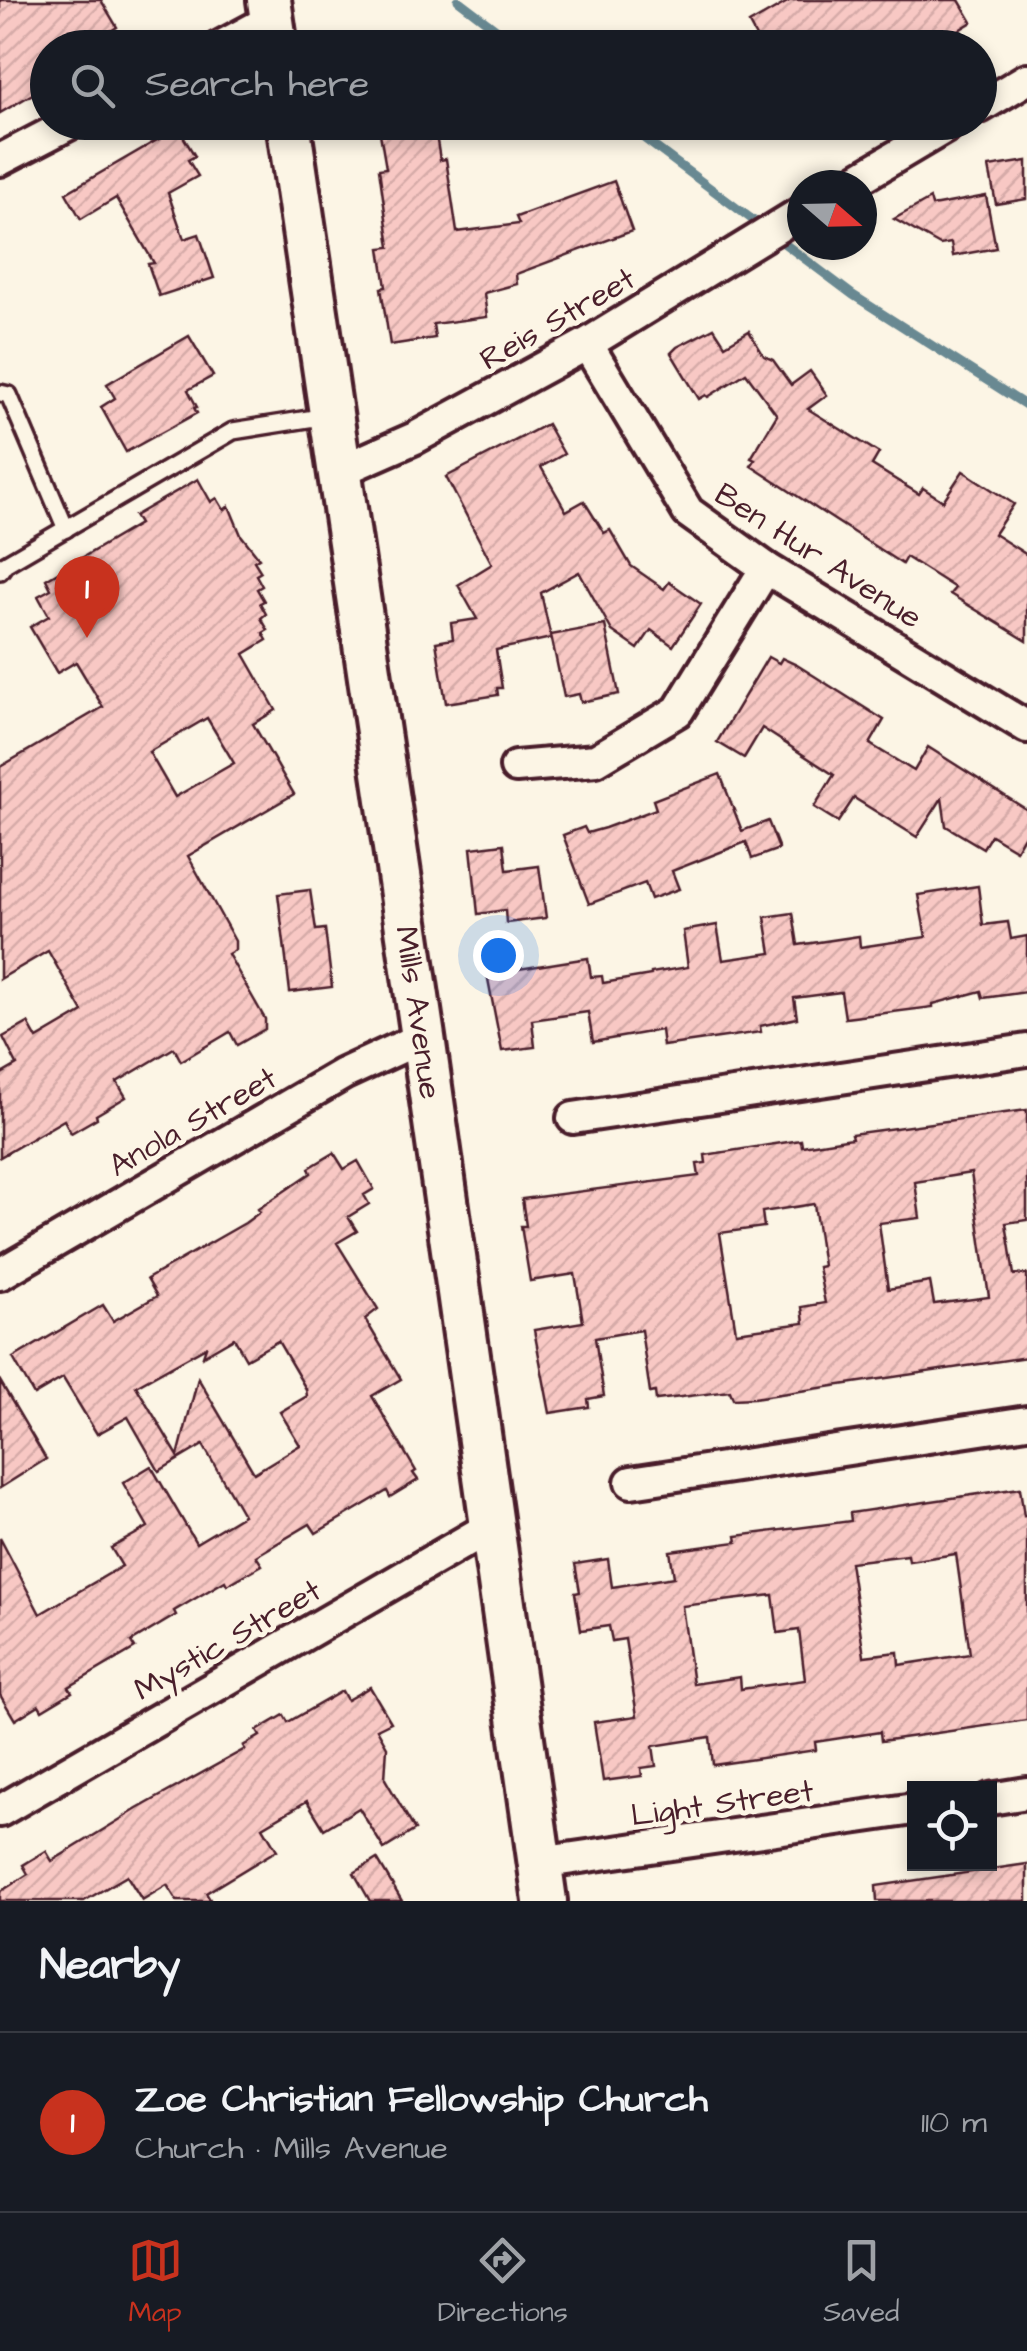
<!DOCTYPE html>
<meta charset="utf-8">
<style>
:root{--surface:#171b24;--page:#242831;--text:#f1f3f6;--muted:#9ea1a6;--line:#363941;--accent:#c8321e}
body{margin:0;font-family:"Architects Daughter",sans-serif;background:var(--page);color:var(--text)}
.controls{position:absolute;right:30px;bottom:30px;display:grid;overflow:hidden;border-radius:0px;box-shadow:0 5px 15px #0003}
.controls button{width:90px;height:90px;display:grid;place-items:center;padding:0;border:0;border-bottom:2px solid var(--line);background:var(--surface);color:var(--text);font:50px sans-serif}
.compass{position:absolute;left:787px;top:170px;width:90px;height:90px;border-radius:50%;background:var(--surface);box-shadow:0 5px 15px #0003;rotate:110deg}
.you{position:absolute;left:498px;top:955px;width:35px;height:35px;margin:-25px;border:8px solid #fff;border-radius:50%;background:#1a73e8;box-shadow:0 0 0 15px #1a73e833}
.badge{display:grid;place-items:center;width:65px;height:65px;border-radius:50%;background:var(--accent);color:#fff;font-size:32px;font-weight:700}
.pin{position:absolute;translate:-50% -82px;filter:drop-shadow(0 2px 5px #0008)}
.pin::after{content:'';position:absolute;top:52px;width:35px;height:30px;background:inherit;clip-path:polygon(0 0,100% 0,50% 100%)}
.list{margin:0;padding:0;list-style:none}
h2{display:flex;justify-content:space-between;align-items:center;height:130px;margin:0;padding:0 40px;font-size:42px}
h2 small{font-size:32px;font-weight:400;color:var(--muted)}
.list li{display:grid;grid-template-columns:65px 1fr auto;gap:30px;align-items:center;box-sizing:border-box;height:180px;padding:0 40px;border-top:2px solid var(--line)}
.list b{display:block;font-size:38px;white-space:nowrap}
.list p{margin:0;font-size:32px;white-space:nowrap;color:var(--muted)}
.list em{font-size:32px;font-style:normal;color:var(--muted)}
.icon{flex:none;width:55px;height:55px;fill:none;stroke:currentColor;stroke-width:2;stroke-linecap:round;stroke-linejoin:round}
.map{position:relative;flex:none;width:1027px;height:1901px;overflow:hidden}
.search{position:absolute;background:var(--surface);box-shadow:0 5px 15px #0003;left:30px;right:30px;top:30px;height:110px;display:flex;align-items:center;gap:25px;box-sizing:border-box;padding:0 35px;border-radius:55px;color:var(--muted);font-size:38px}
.sheet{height:310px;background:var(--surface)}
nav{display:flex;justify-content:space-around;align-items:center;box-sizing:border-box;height:140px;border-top:2px solid var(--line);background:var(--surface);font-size:28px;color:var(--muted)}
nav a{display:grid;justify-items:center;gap:5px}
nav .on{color:var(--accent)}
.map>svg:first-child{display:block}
</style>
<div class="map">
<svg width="1027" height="1901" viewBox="0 0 1027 1901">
<defs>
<pattern id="building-hatch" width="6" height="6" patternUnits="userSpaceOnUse" patternTransform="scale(2.5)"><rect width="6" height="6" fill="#f8c8c4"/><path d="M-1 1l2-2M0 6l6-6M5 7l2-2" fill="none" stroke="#d6aba9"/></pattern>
</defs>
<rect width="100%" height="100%" fill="#fcf5e5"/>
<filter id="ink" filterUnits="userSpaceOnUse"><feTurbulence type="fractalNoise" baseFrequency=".01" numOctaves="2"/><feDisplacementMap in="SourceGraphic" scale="20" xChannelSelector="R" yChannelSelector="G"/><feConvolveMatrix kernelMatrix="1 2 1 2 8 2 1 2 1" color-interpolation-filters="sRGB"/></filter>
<g filter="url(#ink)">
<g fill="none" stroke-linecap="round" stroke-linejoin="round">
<g stroke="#698992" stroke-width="9">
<polyline points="458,0 521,48"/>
<polyline points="622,122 853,295 1027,406"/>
</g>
</g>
<g fill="url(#building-hatch)" stroke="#4a1f2b" stroke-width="2.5" fill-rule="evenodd">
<polygon points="0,0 101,0 117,27 84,48 48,48 48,85 0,113"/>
<polygon points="791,0 959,0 972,22 944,39 949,48 762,48 749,24"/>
<polygon points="378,122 434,122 440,160 446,159 457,232 519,224 516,217 614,181 632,231 516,274 517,284 484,293 487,317 433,324 435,338 390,345 381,288 386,287 380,248 390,247 379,169 386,168"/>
<polygon points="178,128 195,156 188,160 198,176 168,193 184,239 199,234 214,278 159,296 148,264 154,263 116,198 81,219 66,193"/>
<polygon points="1027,161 1027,199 996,204 989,167"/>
<polygon points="986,196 996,248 953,256 951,243 940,245 894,219 930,199 932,206"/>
<polygon points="714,328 725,345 749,331 764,356 773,360 791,385 810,371 827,395 808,409 879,453 872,465 919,494 923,488 943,501 963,471 1014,504 994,534 1027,555 1027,641 950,594 955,588 906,557 902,564 751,466 755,460 751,458 777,415 746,373 708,397 706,395 699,399 671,353 677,347"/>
<polygon points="189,336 213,376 188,390 197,407 194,408 197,413 126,452 101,407 115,398 107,384"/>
<polygon points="547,424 564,454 541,467 566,511 584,501 604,533 610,530 631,566 664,589 669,582 701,604 673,646 651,630 638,649 612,631 579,572 541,593 551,638 496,650 502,688 497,688 498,695 446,703 436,642 453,639 451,623 477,619 458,585 492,564 446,477"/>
<path d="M198 479 211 502 217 498 224 510 229 506 241 535 259 558 254 561 261 572 256 575 262 586 257 589 264 601 260 603 266 614 261 618 268 630 263 633 267 640 244 654 276 710 253 724 294 794 188 856 235 941V950L228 954 265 1019V1029L237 1045 230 1032 181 1061 174 1048 117 1082 126 1097 96 1115 97 1118 71 1133 64 1120 0 1157V1075L17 1065 3 1037 28 1023 37 1039 83 1012 48 951 0 979V767L103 707 76 662 57 673 30 627 49 616 38 596 51 589 46 579 139 524 134 516ZM207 718 234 763 175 797 149 752Z"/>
<polygon points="605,625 619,694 581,702 579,694 564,697 551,635"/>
<polygon points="768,657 779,663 782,658 797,665 884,720 870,744 914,771 928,747 1027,810 1027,831 1016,850 991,835 983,848 946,826 942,798 917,837 854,798 838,822 814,807 834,775 762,728 744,758 717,742"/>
<polygon points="720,774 742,831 768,821 779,849 752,859 746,842 672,871 679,889 651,899 645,883 589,904 563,835 584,827 587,833 605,828 656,809 653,800"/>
<polygon points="504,844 507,870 539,866 546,918 506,923 505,910 478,914 471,848"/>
<polygon points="978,886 983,925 1008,922 1011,939 1027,936 1027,992 983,998 981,991 933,1004 933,1007 845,1018 841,992 794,998 797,1018 760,1026 761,1032 663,1046 661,1030 593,1042 588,1012 532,1020 535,1047 502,1051 487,974 588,958 591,977 602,976 603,983 651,975 651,973 688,967 683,931 717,925 723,960 771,953 765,917 793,913 798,945 859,936 860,947 926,937 918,895"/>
<polygon points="310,890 316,930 325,929 332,987 290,992 278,894"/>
<path d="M1027 1110V1220L1006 1223 1014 1275 1027 1274V1357L754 1398 733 1399 730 1391 656 1400 655 1392 650 1393 641 1330 595 1338 604 1396 588 1399 589 1407 550 1413 534 1330 583 1322 575 1274 530 1281 521 1226H526L522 1199 699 1176 697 1164 706 1163 705 1155 801 1140 802 1146 852 1138 851 1134ZM971 1173 989 1297 934 1304 930 1282 888 1289 879 1223 920 1218 915 1182ZM814 1204 823 1266 818 1267 825 1303 802 1307 804 1323 736 1332 720 1233 764 1227 762 1212Z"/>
<path d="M334 1153 344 1169 358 1161 374 1189 364 1195 369 1204 348 1217 357 1231 337 1243 378 1309 365 1319 401 1379 372 1396 416 1471 413 1473 418 1480 390 1497 387 1491 316 1533 310 1524 256 1556 262 1565 227 1585 225 1581 174 1611 176 1615 131 1642 135 1648 69 1687 72 1692 42 1710 39 1705 15 1720 0 1695V1538L40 1614 122 1566 111 1548 148 1527 123 1483 151 1466 196 1543 243 1515 203 1445 159 1471 128 1417 97 1434 63 1378 34 1395 13 1358 103 1305 113 1321 157 1296 147 1279 245 1223 260 1212 258 1209 311 1173 309 1168ZM234 1338 246 1359 278 1341 306 1389 307 1396 280 1412 300 1445 254 1473 198 1378 178 1456 136 1386 206 1347 203 1356Z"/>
<polygon points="0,1381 46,1459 0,1488"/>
<path d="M1020 1488 1024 1516 1027 1515V1720L881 1741 880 1732 815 1742 816 1750 713 1765 710 1737 653 1746 656 1766 641 1768 642 1776 603 1781 594 1722 637 1716 625 1639 612 1641 609 1626 581 1630 575 1593 580 1592 575 1564 608 1559 612 1587 674 1577 670 1551 737 1542 736 1536 851 1521 850 1513ZM956 1554 970 1654 899 1665 898 1652 864 1656 850 1562 908 1555 909 1561ZM773 1595 778 1633 799 1630 805 1680 741 1689 740 1677 693 1684 682 1606Z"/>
<polygon points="370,1687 391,1722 377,1729 387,1747 385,1779 415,1830 384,1849 359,1808 324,1829 307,1801 263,1827 277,1850 206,1893 211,1901 177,1901 167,1885 142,1900 127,1876 84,1901 0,1901 0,1892 28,1874 23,1865 46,1851 52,1861 137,1809 245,1749 243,1746 260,1736 257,1731 284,1715 288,1722 342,1691 347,1700"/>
<polygon points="377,1859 402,1901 370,1901 354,1873"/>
<polygon points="1027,1864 1027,1901 877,1901 876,1886"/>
</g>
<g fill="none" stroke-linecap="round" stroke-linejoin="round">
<defs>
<g id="lane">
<polyline points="0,393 9,395 66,529"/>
<polyline points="0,571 5,564 233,431 327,416"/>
</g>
<g id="street">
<polyline points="218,48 272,19"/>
<polyline points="980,107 1027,79"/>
<polyline points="0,160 73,122"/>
<polyline points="848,185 954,122"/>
<polyline points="587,344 688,512 766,568 1027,727"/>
<polyline points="340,471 415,438 587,344 802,212"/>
<polyline points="516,767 596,760 678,711 766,568"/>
<polyline points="573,1118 1027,1050"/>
<polyline points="0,1274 343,1074 423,1037"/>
<polyline points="631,1482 1027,1422"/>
<polyline points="990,1799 1027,1793"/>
<polyline points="0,1811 490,1527"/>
<polyline points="539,1863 914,1809"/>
</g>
<g id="secondary">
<polyline points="269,0 276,48"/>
<path id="s1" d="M288 122 423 1037 545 1901"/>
</g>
</defs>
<use href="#lane" stroke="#4a1f2b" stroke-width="22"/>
<use href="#street" stroke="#4a1f2b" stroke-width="38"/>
<use href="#secondary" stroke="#4a1f2b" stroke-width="50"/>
<use href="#lane" stroke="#fcf5e5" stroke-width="15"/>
<use href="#street" stroke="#fcf5e5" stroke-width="30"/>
<use href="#secondary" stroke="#fcf5e5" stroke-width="42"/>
</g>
</g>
<g text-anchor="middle" stroke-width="10" stroke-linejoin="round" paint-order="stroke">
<g font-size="32" fill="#4a1f2b" stroke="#fcf5e5">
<text transform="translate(557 318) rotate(-30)" y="11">Reis Street</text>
<text transform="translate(819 555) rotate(33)" y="11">Ben Hur Avenue</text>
<text dy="11" stroke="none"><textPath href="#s1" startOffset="900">Mills Avenue</textPath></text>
<text transform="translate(192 1121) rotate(-30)" y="11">Anola Street</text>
<text transform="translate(227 1639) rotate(-30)" y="11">Mystic Street</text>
<text transform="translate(722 1802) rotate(-8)" y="11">Light Street</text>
</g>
</g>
</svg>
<div class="controls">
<button><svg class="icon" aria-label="locate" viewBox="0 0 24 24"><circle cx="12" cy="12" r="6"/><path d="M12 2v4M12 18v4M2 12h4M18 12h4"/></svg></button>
</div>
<svg class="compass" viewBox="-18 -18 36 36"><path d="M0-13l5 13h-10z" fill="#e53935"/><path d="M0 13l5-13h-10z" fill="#9ea1a6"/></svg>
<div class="you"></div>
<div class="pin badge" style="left:87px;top:638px">1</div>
<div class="search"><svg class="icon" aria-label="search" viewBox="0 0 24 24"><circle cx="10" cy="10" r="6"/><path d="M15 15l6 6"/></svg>Search here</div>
</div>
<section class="sheet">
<h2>Nearby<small></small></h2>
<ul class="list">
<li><span class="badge">1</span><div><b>Zoe Christian Fellowship Church</b><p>Church · Mills Avenue</p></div><em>110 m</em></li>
</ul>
</section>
<nav>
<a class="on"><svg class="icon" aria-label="map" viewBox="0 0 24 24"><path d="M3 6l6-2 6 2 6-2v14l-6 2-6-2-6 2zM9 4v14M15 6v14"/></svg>Map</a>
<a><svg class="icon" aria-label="directions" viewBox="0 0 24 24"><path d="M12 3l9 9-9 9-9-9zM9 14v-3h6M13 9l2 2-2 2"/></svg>Directions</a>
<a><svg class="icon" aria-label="saved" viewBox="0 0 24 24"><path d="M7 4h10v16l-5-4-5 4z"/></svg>Saved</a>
</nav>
